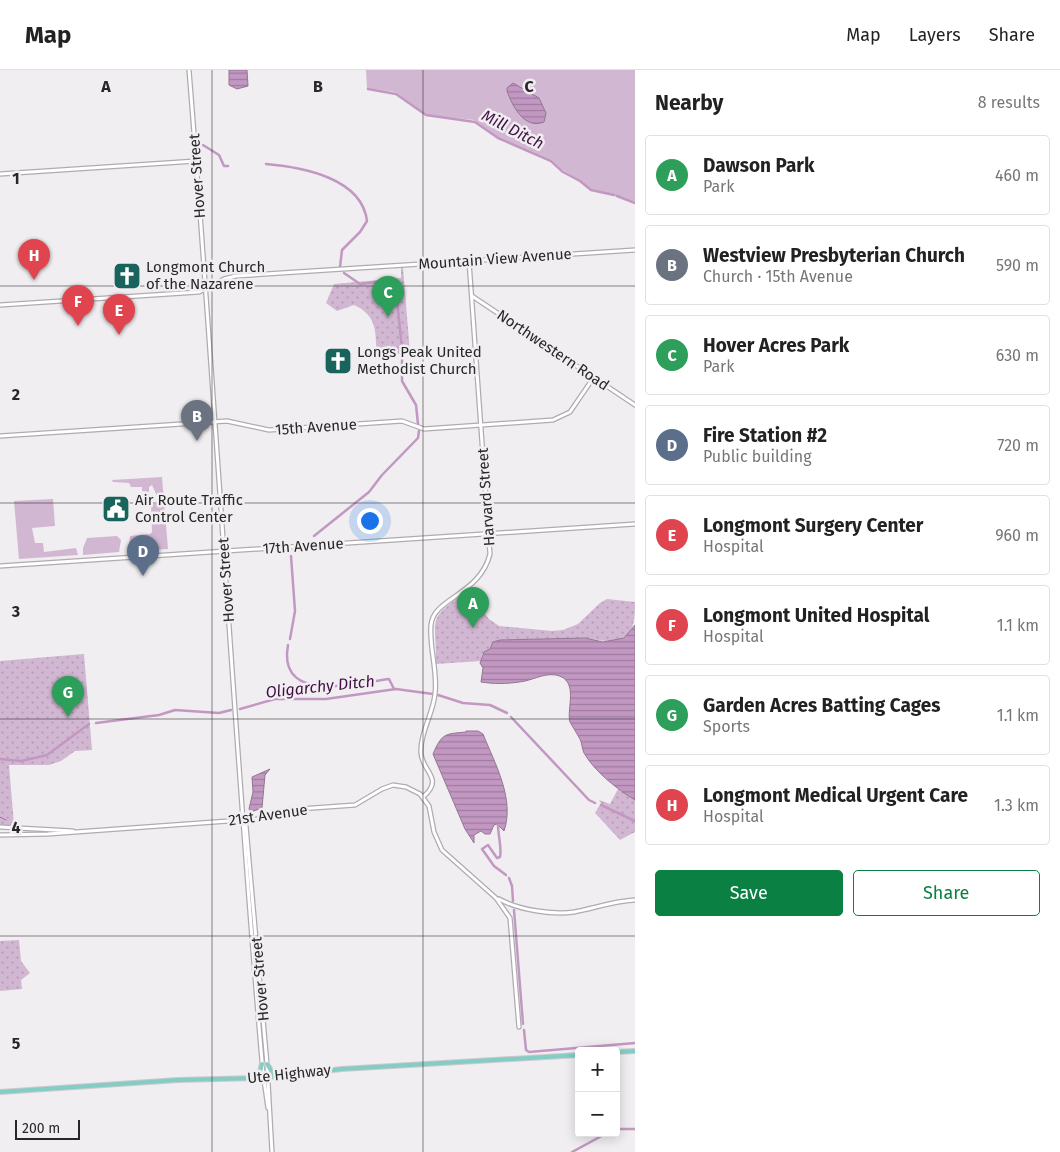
<!DOCTYPE html>
<meta charset="utf-8">
<style>
:root{--surface:#fff;--page:#f6f6f6;--text:#222;--muted:#767676;--line:#e0e0e0;--accent:#0b8043}
body{margin:0;font-family:"Fira Sans",sans-serif;background:var(--page);color:var(--text)}
.controls{position:absolute;right:15px;bottom:15px;display:grid;overflow:hidden;border-radius:5px;box-shadow:0 2px 12px #0003}
.controls button{width:45px;height:45px;display:grid;place-items:center;padding:0;border:0;border-bottom:1px solid var(--line);background:var(--surface);color:var(--text);font:25px sans-serif}
.scale{position:absolute;left:15px;bottom:12px;width:65px;box-sizing:border-box;padding-left:5px;border:2px solid #282728;border-top:0;font-size:14px;line-height:18px;white-space:nowrap;color:#282728;-webkit-text-stroke:4px #f0eef0;paint-order:stroke}
.you{position:absolute;left:369px;top:450px;width:18px;height:18px;margin:-12px;border:4px solid #fff;border-radius:50%;background:#1a73e8;box-shadow:0 0 0 8px #1a73e833}
.badge{display:grid;place-items:center;width:32px;height:32px;border-radius:50%;background:var(--accent);color:#fff;font-size:16px;font-weight:700}
.pin{position:absolute;translate:-50% -41px;filter:drop-shadow(0 1px 2px #0008)}
.pin::after{content:'';position:absolute;top:26px;width:18px;height:15px;background:inherit;clip-path:polygon(0 0,100% 0,50% 100%)}
.list{margin:0;padding:0;list-style:none}
h2{display:flex;justify-content:space-between;align-items:center;height:65px;margin:0;padding:0 20px;font-size:21px}
h2 small{font-size:16px;font-weight:400;color:var(--muted)}
.list li{display:grid;grid-template-columns:32px 1fr auto;gap:15px;align-items:center;box-sizing:border-box;height:80px;margin:0 10px 10px;padding:0 10px;border:1px solid var(--line);border-radius:5px}
.list b{display:block;font-size:19px;white-space:nowrap}
.list p{margin:0;font-size:16px;white-space:nowrap;color:var(--muted)}
.list em{font-size:16px;font-style:normal;color:var(--muted)}
.actions{display:flex;gap:10px;padding:15px 20px}
.actions a{flex:1;padding:11px 0;border:1px solid var(--accent);border-radius:5px;text-align:center;font-size:18px;color:var(--accent)}
.actions .main{background:var(--accent);color:#fff}
.map{position:relative;flex:none;width:635px;height:1082px;overflow:hidden}
header{display:flex;align-items:center;gap:30px;box-sizing:border-box;height:70px;padding:0 25px;background:var(--surface);border-bottom:1px solid var(--line)}
header strong{font-size:24px}
nav{display:flex;gap:28px;margin-inline-start:auto;font-size:18px}
main{display:flex}
aside{flex:1;background:var(--surface)}
.map>svg:first-child{display:block}
</style>
<header>
<strong>Map</strong>
<nav><a>Map</a><a>Layers</a><a>Share</a></nav>
</header>
<main>
<div class="map">
<svg width="635" height="1082" viewBox="0 0 635 1082">
<defs>
<pattern id="park-dots" width="8" height="8" patternUnits="userSpaceOnUse" patternTransform="scale(1.25)"><rect width="8" height="8" fill="#d2b7d2"/><path d="M2 2h.1M6 6h.1" fill="none" stroke="#b49db4" stroke-width="1.8" stroke-linecap="round"/></pattern>
<pattern id="water-rules" width="6" height="5" patternUnits="userSpaceOnUse" patternTransform="scale(1.25)"><rect width="6" height="5" fill="#c298c2"/><path d="M0 2.5h6" fill="none" stroke="#9e7c9e"/></pattern>
</defs>
<rect width="100%" height="100%" fill="#f0eef0"/>
<g fill="#d2b7d2">
<polygon points="366,0 635,0 635,132 591,119 563,100 552,90 496,66 474,50 427,45 395,22 367,18"/>
<polygon points="162,407 168,479 132,481 129,478 130,466 150,464 152,462 151,434 157,434 157,426 152,415 149,417 149,422 142,421 142,417 131,417 129,413 113,412 112,410"/>
<polygon points="53,429 55,456 32,458 35,473 43,473 44,482 76,478 78,485 19,489 14,431"/>
<polygon points="117,466 121,470 119,482 83,485 83,478 87,468"/>
</g>
<g fill="url(#park-dots)">
<path d="M401 198H403L410 283 377 285C375 262 378 246 354 235L337 241 326 233 334 214 401 208Z"/>
<path d="M467 522 489 549 499 556 552 561 563 560 578 554 600 533 607 529 635 532C635 545 635 560 625 567 612 575 597 569 583 568 556 568 529 571 501 570L493 572 490 579 482 584 481 591 436 594C437 549 424 550 467 522Z"/>
<polygon points="84,584 92,680 75,681 61,691 49,695 9,695 14,755 0,755 0,591"/>
<polygon points="618,719 635,730 635,762 620,770 595,743 601,733 599,730 610,734"/>
<polygon points="19,870 21,891 30,903 21,910 22,919 0,921 0,871"/>
</g>
<g fill="url(#water-rules)" stroke="#947694">
<polygon points="229,0 247,0 248,16 237,19 229,15"/>
<path d="M513 13 539 28 546 43 544 52C524 60 512 35 507 21V18Z"/>
<path d="M635 555V730C617 719 595 702 584 683 582 679 582 673 580 669 577 663 573 658 570 652 566 639 580 610 556 605 542 603 532 611 519 612 506 614 494 614 481 612L483 598 480 593 484 582 490 579 493 572 500 570 585 568 603 572 624 568Z"/>
<path d="M466 661H478L483 664C495 694 515 729 504 761L497 754 494 755 490 764H485L481 761 474 765V773L465 759 433 684C442 663 445 664 466 662Z"/>
<polygon points="270,699 265,705 262,738 251,742 249,739 253,722 252,707"/>
</g>
<g fill="none" stroke-linecap="round" stroke-linejoin="round">
<polyline stroke="#947694" stroke-width="1" points="0,747 6,750"/>
<g stroke="#c298c2" stroke-width="2.5">
<polyline points="368,19 396,24 426,45 475,52 498,68 551,91 563,102 580,111 591,120 614,125"/>
<polyline points="203,75 219,85 224,96 228,96"/>
<path d="M266 94C302 97 362 108 367 151L360 162 342 180 340 197"/>
<polyline points="617,126 635,133"/>
<path d="M344 203 360 214C372 213 388 207 396 219L402 280V311L416 335 418 354"/>
<polyline points="314,466 369,422 382,405 418,368 419,361"/>
<polyline points="290,569 295,541 291,486"/>
<path d="M288 575C277 635 357 613 389 609L394 619"/>
<polyline points="438,625 463,633 490,635 507,643"/>
<polyline points="240,639 275,629 326,629 396,619 433,624"/>
<polyline points="511,647 589,730 595,733"/>
<polyline points="96,653 159,645 175,640 219,643 231,640"/>
<polyline points="0,689 21,691 47,685 89,654"/>
<polyline points="601,735 635,751"/>
<path d="M498 755C498 765 502 778 500 787L497 788 488 775 482 779 494 796 506 805"/>
<polyline points="509,808 512,816 513,831"/>
<polyline points="514,840 523,954"/>
<polyline points="524,960 526,980 529,982 635,973"/>
<polyline points="616,1059 635,1059"/>
<polyline points="572,1082 607,1063"/>
</g>
<defs>
<g id="secondary">
<path d="M189 0C216 334 234 669 263 1003L268 1038"/>
<polyline points="0,104 196,91"/>
<polyline points="472,226 635,335"/>
<polyline points="0,235 199,222 224,209 236,206 635,180"/>
<polyline points="0,366 227,351 269,360 402,351 424,359 553,350 570,342 594,307"/>
<polyline points="0,496 635,454"/>
<path d="M423 727C445 708 422 702 421 683 420 663 433 644 435 624 438 601 429 578 431 555 433 528 480 525 490 484L469 191"/>
<polyline points="243,750 246,756 267,994 272,1082"/>
<polyline points="0,757 73,761"/>
<polyline points="0,765 48,764 257,749 285,740 355,735 382,719 393,715 406,717 420,724 429,736 434,762 442,780 496,828 510,848 519,957"/>
<path d="M499 829C519 840 552 845 574 842 595 838 614 831 635 830"/>
</g>
<g id="primary">
<polyline points="616,982 635,981"/>
<polyline points="267,994 272,1002 284,1005"/>
<polyline points="249,1007 260,1002 262,994"/>
<polyline points="0,1022 178,1010 260,1008 342,999 579,985"/>
</g>
</defs>
<use href="#secondary" stroke="#afacaf" stroke-width="5.5"/>
<use href="#primary" stroke="#cbcbcb" stroke-width="6"/>
<use href="#secondary" stroke="#fff" stroke-width="3"/>
<use href="#primary" stroke="#83cdc5" stroke-width="4"/>
</g>
<path fill="none" stroke="#282728" stroke-width="1" stroke-opacity="0.55" d="M212 0V1082M423 0V1082M0 216H635M0 433H635M0 649H635M0 866H635"/>
<defs>
<symbol id="church-square" viewBox="-11 -11 22 22"><rect x="-9" y="-9" width="18" height="18" rx="4" fill="#18635b" stroke="#f0eef0"/><path d="M-1.2-6h2.4v3.5h3.3v2.4h-3.3V6h-2.4V-.1h-3.3v-2.4h3.3Z" fill="#fff"/></symbol>
<symbol id="civic-square" viewBox="-11 -11 22 22"><rect x="-9" y="-9" width="18" height="18" rx="4" fill="#18635b" stroke="#f0eef0"/><path d="M-.6-6.5H3V-4.5H.6V-3L4-1V1h2V6H-6V1h2V-1L-.6-3ZM-1.2 2.5V6h2.4V2.5Z" fill="#fff"/></symbol>
</defs>
<g fill-rule="evenodd">
<use href="#church-square" x="111" y="190" width="32" height="32"/>
<use href="#church-square" x="322" y="275" width="32" height="32"/>
<use href="#civic-square" x="100" y="423" width="32" height="32"/>
</g>
<g text-anchor="middle" stroke-width="5" stroke-linejoin="round" paint-order="stroke">
<g font-size="15" fill="#282728" stroke="#f0eef0">
<text transform="translate(197 106) rotate(-94)" y="5">Hover Street</text>
<text transform="translate(495 189) rotate(-4)" y="5">Mountain View Avenue</text>
<text transform="translate(553 280) rotate(34)" y="5">Northwestern Road</text>
<text transform="translate(316 357) rotate(-4)" y="5">15th Avenue</text>
<text transform="translate(486 427) rotate(-94)" y="5">Harvard Street</text>
<text transform="translate(303 476) rotate(-4)" y="5">17th Avenue</text>
<text transform="translate(226 510) rotate(-94)" y="5">Hover Street</text>
<text transform="translate(268 745) rotate(-8)" y="5">21st Avenue</text>
<text transform="translate(260 909) rotate(-95)" y="5">Hover Street</text>
<text transform="translate(289 1004) rotate(-6)" y="5">Ute Highway</text>
</g>
<g font-size="15" fill="#282728" stroke="#f0eef0" text-anchor="start">
<text x="146" y="202">Longmont Church<tspan x="146" dy="17">of the Nazarene</tspan></text>
<text x="357" y="287">Longs Peak United<tspan x="357" dy="17">Methodist Church</tspan></text>
<text x="135" y="435">Air Route Traffic<tspan x="135" dy="17">Control Center</tspan></text>
</g>
<g font-size="16" font-style="italic" fill="#420f44" stroke="#f0eef0">
<text transform="translate(513 59) rotate(27)" y="6">Mill Ditch</text>
<text transform="translate(320 616) rotate(-6)" y="6">Oligarchy Ditch</text>
</g>
</g>
<g font-size="16" text-anchor="middle" font-weight="bold" fill="#282728" stroke="#f0eef0" stroke-width="5" stroke-linejoin="round" paint-order="stroke">
<text x="106" y="22">A</text>
<text x="318" y="22">B</text>
<text x="529" y="22">C</text>
<text x="16" y="114">1</text>
<text x="16" y="330">2</text>
<text x="16" y="547">3</text>
<text x="16" y="763">4</text>
<text x="16" y="979">5</text>
</g>
</svg>
<div class="controls">
<button>+</button>
<button>−</button>
</div>
<div class="scale">200 m</div>
<div class="you"></div>
<div class="pin badge" style="left:473px;top:558px;background:#2e9e5b">A</div>
<div class="pin badge" style="left:197px;top:371px;background:#6b7280">B</div>
<div class="pin badge" style="left:388px;top:247px;background:#2e9e5b">C</div>
<div class="pin badge" style="left:143px;top:506px;background:#5c6f8a">D</div>
<div class="pin badge" style="left:119px;top:265px;background:#e0444e">E</div>
<div class="pin badge" style="left:78px;top:256px;background:#e0444e">F</div>
<div class="pin badge" style="left:68px;top:647px;background:#2e9e5b">G</div>
<div class="pin badge" style="left:34px;top:210px;background:#e0444e">H</div>
</div>
<aside>
<h2>Nearby<small>8 results</small></h2>
<ul class="list">
<li><span class="badge" style="background:#2e9e5b">A</span><div><b>Dawson Park</b><p>Park</p></div><em>460 m</em></li>
<li><span class="badge" style="background:#6b7280">B</span><div><b>Westview Presbyterian Church</b><p>Church · 15th Avenue</p></div><em>590 m</em></li>
<li><span class="badge" style="background:#2e9e5b">C</span><div><b>Hover Acres Park</b><p>Park</p></div><em>630 m</em></li>
<li><span class="badge" style="background:#5c6f8a">D</span><div><b>Fire Station #2</b><p>Public building</p></div><em>720 m</em></li>
<li><span class="badge" style="background:#e0444e">E</span><div><b>Longmont Surgery Center</b><p>Hospital</p></div><em>960 m</em></li>
<li><span class="badge" style="background:#e0444e">F</span><div><b>Longmont United Hospital</b><p>Hospital</p></div><em>1.1 km</em></li>
<li><span class="badge" style="background:#2e9e5b">G</span><div><b>Garden Acres Batting Cages</b><p>Sports</p></div><em>1.1 km</em></li>
<li><span class="badge" style="background:#e0444e">H</span><div><b>Longmont Medical Urgent Care</b><p>Hospital</p></div><em>1.3 km</em></li>
</ul>
<div class="actions"><a class="main">Save</a><a>Share</a></div>
</aside>
</main>
